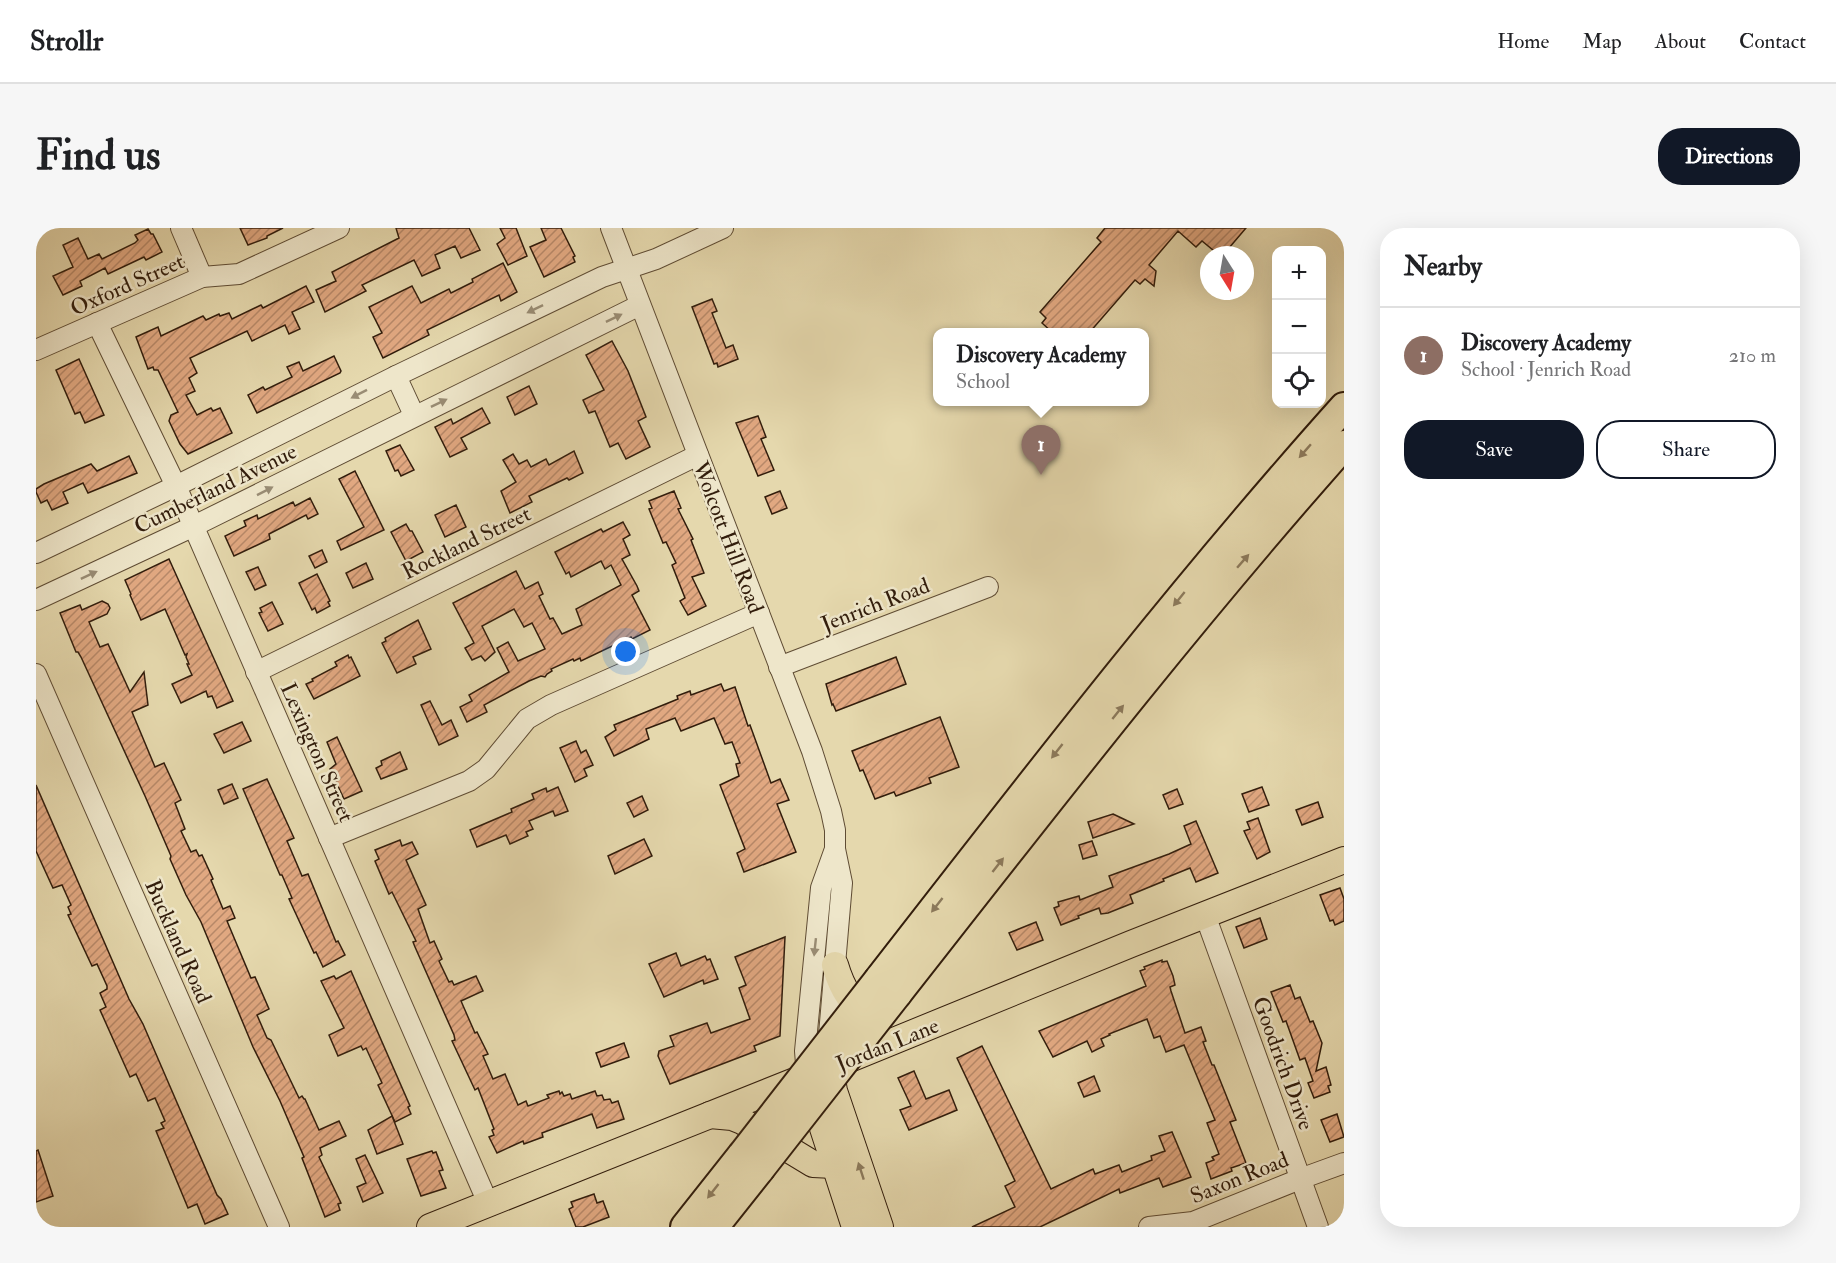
<!DOCTYPE html>
<meta charset="utf-8">
<style>
:root{--surface:#fff;--page:#f6f6f6;--text:#202124;--muted:#757577;--line:#e0e0e0;--accent:#111827}
body{margin:0;font-family:"IM FELL Double Pica",serif;background:var(--page);color:var(--text)}
.controls{position:absolute;right:18px;top:18px;display:grid;overflow:hidden;border-radius:12px;box-shadow:0 6px 24px #0002}
.controls button{width:54px;height:54px;display:grid;place-items:center;padding:0;border:0;border-bottom:2px solid var(--line);background:var(--surface);color:var(--text);font:30px sans-serif}
.compass{position:absolute;left:1164px;top:18px;width:54px;height:54px;border-radius:50%;background:var(--surface);box-shadow:0 6px 24px #0002;rotate:169deg}
.you{position:absolute;left:590px;top:424px;width:21px;height:21px;margin:-15px;border:4px solid #fff;border-radius:50%;background:#1a73e8;box-shadow:0 0 0 9px #1a73e833}
.badge{display:grid;place-items:center;width:39px;height:39px;border-radius:50%;background:var(--accent);color:#fff;font-size:20px;font-weight:700}
.pin{position:absolute;translate:-50% -50px;filter:drop-shadow(0 2px 3px #0008)}
.pin::after{content:'';position:absolute;top:32px;width:21px;height:18px;background:inherit;clip-path:polygon(0 0,100% 0,50% 100%)}
.popup{position:absolute;left:897px;top:100px;width:216px;height:78px;box-sizing:border-box;display:grid;place-content:center;border-radius:12px;background:var(--surface);filter:drop-shadow(0 2px 4px #0005);font-size:20px;white-space:nowrap;color:var(--muted)}
.popup b{font-size:22px;color:var(--text)}
.popup::after{content:'';position:absolute;left:50%;top:100%;margin-left:-12px;border:12px solid transparent;border-top-color:var(--surface)}
.list{margin:0;padding:0;list-style:none}
h2{display:flex;justify-content:space-between;align-items:center;height:78px;margin:0;padding:0 24px;font-size:26px}
h2 small{font-size:20px;font-weight:400;color:var(--muted)}
.list li{display:grid;grid-template-columns:39px 1fr auto;gap:18px;align-items:center;box-sizing:border-box;height:96px;padding:0 24px;border-top:2px solid var(--line)}
.list b{display:block;font-size:22px;white-space:nowrap}
.list p{margin:0;font-size:20px;white-space:nowrap;color:var(--muted)}
.list em{font-size:20px;font-style:normal;color:var(--muted)}
.actions{display:flex;gap:12px;padding:18px 24px}
.actions a{flex:1;padding:14px 0;border:2px solid var(--accent);border-radius:24px;text-align:center;font-size:21px;color:var(--accent)}
.actions .main{background:var(--accent);color:#fff}
.icon{flex:none;width:33px;height:33px;fill:none;stroke:currentColor;stroke-width:2;stroke-linecap:round;stroke-linejoin:round}
.map{position:relative;flex:none;width:1308px;height:999px;overflow:hidden;border-radius:24px}
header{display:flex;align-items:center;gap:36px;box-sizing:border-box;height:84px;padding:0 30px;background:var(--surface);border-bottom:2px solid var(--line)}
header strong{font-size:28px}
nav{display:flex;gap:33px;margin-inline-start:auto;font-size:21px}
.intro{display:flex;align-items:center;justify-content:space-between;box-sizing:border-box;height:144px;padding:0 36px}
h1{margin:0;font-size:42px}
.button{padding:15px 27px;border-radius:24px;background:var(--accent);color:#fff;font-size:21px;font-weight:700}
main{display:flex;gap:36px;padding:0 36px}
aside{flex:1;background:var(--surface);border-radius:24px;box-shadow:0 6px 24px #0002}
.map>svg:first-child{display:block}
</style>
<header>
<strong>Strollr</strong>
<nav><a>Home</a><a>Map</a><a>About</a><a>Contact</a></nav>
</header>
<div class="intro"><h1>Find us</h1><a class="button">Directions</a></div>
<main>
<div class="map">
<svg width="1308" height="999" viewBox="0 0 1308 999">
<defs>
<pattern id="building-hatch" width="6" height="6" patternUnits="userSpaceOnUse" patternTransform="scale(1.5)"><rect width="6" height="6" fill="#e1a881"/><path d="M-1 1l2-2M0 6l6-6M5 7l2-2" fill="none" stroke="#b78868"/></pattern>
</defs>
<rect width="100%" height="100%" fill="#e5d8ad"/>
<filter id="stains"><feTurbulence type="fractalNoise" baseFrequency=".00333" numOctaves="4"/><feColorMatrix values="0 0 0 0 .2 0 0 0 0 .09 0 0 0 0 .02 0 0 0 .5 -.17"/></filter>
<radialGradient id="worn" r=".72"><stop offset=".6" stop-color="#630" stop-opacity="0"/><stop offset="1" stop-color="#630" stop-opacity=".3"/></radialGradient>
<g fill="url(#building-hatch)" stroke="#321d0c" stroke-width="1.5">
<polygon points="204,0 247,0 231,8 231,10 212,17"/>
<polygon points="360,0 433,0 444,22 425,30 419,18 399,27 404,40 386,48 378,32 326,57 330,63 289,84 280,62 300,53 296,44 363,10"/>
<polygon points="464,0 480,0 491,28 472,37 461,16 469,10"/>
<polygon points="505,0 525,0 539,28 537,29 539,34 508,49 494,19 510,12"/>
<polygon points="1069,0 1210,0 1187,27 1183,27 1166,13 1160,19 1142,3 1113,37 1120,43 1118,58 1109,51 1104,56 1099,52 1053,105 1017,105 1006,95 1010,90 1004,84 1065,14 1061,10"/>
<polygon points="112,1 115,6 117,6 126,24 110,32 108,29 72,46 69,40 44,53 46,58 27,67 17,48 37,39 27,17 42,10 52,31 63,26 66,31 99,15 102,12 99,7"/>
<polygon points="467,35 481,64 465,73 463,67 391,102 393,107 347,130 337,109 346,105 333,79 376,58 385,75 413,61 415,65 437,54 436,51"/>
<polygon points="270,58 278,74 256,84 264,101 253,106 249,97 216,113 211,103 154,130 161,145 153,150 159,163 150,167 161,187 175,180 177,183 184,180 196,205 152,226 144,216 133,193 135,187 142,184 122,142 118,142 117,139 112,141 100,109 122,99 125,108 167,88 170,92 183,86 184,88 193,85 196,91 225,77 227,80"/>
<polygon points="676,71 681,83 676,85 690,120 697,117 702,131 682,139 681,135 678,136 656,79"/>
<polygon points="576,113 592,143 610,189 602,193 614,219 590,231 582,215 574,219 559,183 553,185 547,172 568,162 550,127"/>
<polygon points="298,128 305,143 304,145 221,185 212,167 227,159 229,162 256,149 251,139 263,134 267,143"/>
<polygon points="43,131 68,187 49,195 44,184 39,186 20,142"/>
<polygon points="493,158 501,176 479,187 471,169"/>
<polygon points="446,180 454,195 425,210 431,221 414,229 399,199 415,191 417,196"/>
<polygon points="722,188 730,209 725,211 738,242 722,248 700,195"/>
<polygon points="364,217 378,242 365,248 362,242 359,243 350,223"/>
<polygon points="538,223 547,245 533,252 531,250 493,268 496,274 474,285 465,263 480,254 467,232 477,226 483,236 491,232 495,239 510,231 513,237"/>
<polygon points="93,228 101,245 52,265 47,255 27,264 32,275 16,282 11,272 5,275 0,264 0,261 8,256 55,236 61,243"/>
<polygon points="319,243 348,302 305,322 301,313 328,299 303,251"/>
<polygon points="638,263 645,280 642,281 657,311 655,312 668,345 656,349 670,378 652,387 644,373 649,370 636,337 640,335 630,314 627,315 613,281 616,280 613,273"/>
<polygon points="744,263 751,280 736,286 729,269"/>
<polygon points="274,270 282,286 272,291 270,287 233,306 234,311 198,328 189,308 210,298 208,293 221,287 222,291 257,274 259,278"/>
<polygon points="420,277 430,299 409,309 399,287"/>
<polygon points="587,294 594,307 587,311 594,327 586,331 601,358 603,363 596,367 614,402 596,411 595,409 545,433 544,430 538,433 537,431 515,441 516,443 511,446 509,449 505,448 493,453 448,477 451,484 431,494 424,479 436,473 433,467 473,444 461,420 472,414 482,433 509,421 496,395 488,399 478,381 446,398 459,424 449,433 445,428 436,432 429,420 438,415 417,375 480,343 489,361 502,354 507,366 503,368 514,391 517,390 526,406 546,397 540,381 585,357 575,337 569,341 565,333 535,349 533,344 530,346 519,324 565,301 567,304"/>
<polygon points="370,296 374,303 376,303 387,324 370,333 355,304"/>
<polygon points="286,322 291,334 279,340 273,328"/>
<polygon points="133,331 197,473 181,480 176,468 172,469 170,463 145,475 136,456 156,447 151,436 153,436 150,429 151,426 149,427 129,381 105,392 94,367 95,366 89,352"/>
<polygon points="330,335 337,351 317,360 310,345"/>
<polygon points="222,339 230,357 219,362 210,344"/>
<polygon points="281,346 294,373 292,374 294,378 281,385 279,380 276,382 263,355"/>
<polygon points="66,373 72,376 74,380 71,386 53,394 64,419 72,416 94,464 108,444 112,477 96,484 119,539 128,535 145,572 139,575 149,601 145,603 155,624 160,622 163,628 166,627 177,651 175,652 187,681 194,678 199,690 191,693 215,750 219,749 233,781 221,787 231,810 235,812 263,870 266,868 268,871 269,871 283,902 303,893 310,908 284,920 286,927 283,929 305,975 302,976 304,982 289,989 266,930 268,929 244,873 217,819 165,694 150,667 134,631 135,628 109,568 45,429 42,424 40,424 24,385 44,377 46,382"/>
<polygon points="236,374 247,396 232,403 223,385 226,384 224,380"/>
<polygon points="382,392 395,421 377,429 380,436 361,445 346,415 350,413 349,410"/>
<polygon points="312,427 313,430 315,429 324,448 278,471 270,456 277,453 276,451 301,438 299,434"/>
<polygon points="860,429 870,456 800,483 797,476 796,477 790,456"/>
<polygon points="685,456 688,463 699,459 712,498 714,497 735,555 744,551 753,572 741,576 760,624 708,644 701,625 709,621 684,557 703,548 700,536 704,535 696,514 689,516 678,490 645,503 639,490 610,501 613,511 578,528 569,509 580,502 578,497 642,471 641,468 654,463 655,467"/>
<polygon points="394,473 406,497 415,492 422,508 403,517 385,477"/>
<polygon points="904,489 923,539 893,550 895,555 860,568 858,564 839,571 827,542 824,543 816,523"/>
<polygon points="206,494 215,513 188,525 178,506"/>
<polygon points="301,509 326,563 308,571 294,541 300,536 291,514"/>
<polygon points="540,513 545,525 550,522 557,537 548,541 551,548 539,554 524,520"/>
<polygon points="364,524 371,541 345,551 340,540 346,537 345,533"/>
<polygon points="231,551 258,610 251,613 266,648 272,646 300,714 302,713 309,727 287,739 280,724 278,725 253,671 256,670 246,647 244,647 207,561"/>
<polygon points="196,556 202,570 188,576 182,562"/>
<polygon points="0,557 93,771 107,796 181,967 185,971 192,986 169,996 161,976 152,980 120,903 128,900 125,895 129,893 119,870 112,873 100,846 94,849 64,782 70,779 64,765 71,761 71,758 61,736 56,738 32,687 35,686 32,679 35,677 26,657 17,660 0,623"/>
<polygon points="522,559 532,583 519,588 517,583 493,593 497,601 490,604 492,608 474,616 470,607 441,619 434,602 476,584 475,581 498,571 496,566 510,560 511,564"/>
<polygon points="1226,559 1233,577 1213,584 1206,566"/>
<polygon points="1141,561 1147,576 1133,581 1127,567"/>
<polygon points="606,568 612,582 598,589 591,575"/>
<polygon points="1282,574 1287,589 1266,597 1260,582"/>
<polygon points="1077,586 1098,596 1057,610 1052,594"/>
<polygon points="1222,590 1234,624 1221,631 1208,603 1214,601 1211,594"/>
<polygon points="1160,593 1182,645 1160,654 1154,640 1127,651 1128,653 1094,667 1097,675 1072,685 1065,686 1063,680 1042,688 1043,690 1025,697 1018,680 1023,678 1022,674 1043,668 1044,672 1077,659 1073,648 1133,626 1155,616 1148,598"/>
<polygon points="608,611 616,628 579,646 572,628"/>
<polygon points="364,612 366,618 376,614 382,626 370,632 390,677 382,681 394,715 398,713 406,731 403,733 413,754 416,753 418,757 440,748 447,763 425,773 439,805 441,804 452,826 447,828 457,851 469,846 482,877 490,873 492,878 513,870 511,867 523,863 524,866 526,864 528,868 534,866 536,871 559,863 561,868 566,867 568,872 574,871 576,875 582,873 588,891 561,900 556,886 506,905 507,909 488,916 487,913 461,925 453,909 458,907 456,902 458,901 442,860 439,862 424,830 416,813 419,812 418,807 379,719 377,714 380,713 356,664 353,666 339,633 343,631 339,622"/>
<polygon points="1056,613 1061,627 1047,631 1043,617"/>
<polygon points="1304,660 1308,671 1308,693 1299,697 1297,692 1294,693 1284,667"/>
<polygon points="1224,690 1231,711 1208,720 1200,699"/>
<polygon points="1000,694 1007,712 981,722 973,705"/>
<polygon points="749,709 744,808 718,818 720,823 634,856 622,828 623,823 638,818 634,808 671,795 675,805 714,791 703,760 710,757 699,729"/>
<polygon points="640,725 645,738 669,728 671,732 674,731 682,751 668,756 667,752 628,769 613,736"/>
<polygon points="1126,732 1126,734 1131,733 1137,748 1139,757 1134,759 1135,763 1149,805 1165,799 1170,813 1167,814 1176,837 1178,837 1200,892 1194,894 1210,935 1195,940 1196,943 1175,951 1170,935 1178,932 1176,929 1183,926 1171,895 1179,892 1148,817 1130,824 1124,808 1118,810 1111,791 1073,806 1074,807 1065,811 1068,818 1056,824 1051,813 1017,829 1003,803 1110,758 1104,743 1109,741 1108,739"/>
<polygon points="315,743 374,878 372,879 375,886 359,894 342,857 346,855 330,820 327,822 325,818 302,828 293,807 308,800 285,753 298,748 300,751"/>
<polygon points="1254,757 1259,771 1264,769 1274,794 1277,793 1286,815 1280,843 1290,839 1295,857 1292,858 1294,864 1278,870 1272,855 1277,853 1269,830 1264,832 1250,793 1247,794 1235,764"/>
<polygon points="588,815 593,829 565,839 560,825"/>
<polygon points="946,818 1015,961 1057,941 1059,946 1083,937 1086,944 1116,932 1115,928 1129,923 1123,908 1136,904 1155,949 1127,959 1123,950 1084,965 1083,961 1004,999 936,999 979,979 969,958 979,953 921,830"/>
<polygon points="878,843 890,871 913,862 921,882 873,902 864,882 875,878 862,850"/>
<polygon points="1058,848 1064,863 1048,869 1042,855"/>
<polygon points="1301,886 1308,909 1294,914 1285,892"/>
<polygon points="356,888 367,916 341,926 332,902"/>
<polygon points="2,922 17,968 0,974 0,923"/>
<polygon points="396,923 397,925 400,924 407,942 403,943 410,960 385,968 371,931"/>
<polygon points="329,927 347,965 327,974 321,959 330,955 320,931"/>
<polygon points="558,966 561,975 567,973 573,989 547,999 540,999 533,981 537,979 535,974"/>
</g>
<g fill="none" stroke-linecap="round" stroke-linejoin="round">
<defs>
<g id="minor">
<polyline points="145,0 166,49"/>
<polyline points="575,0 776,523 795,583 799,602 799,621 806,655 792,818"/>
<polyline points="61,95 140,258 452,975"/>
<polyline points="0,122 166,49 203,46 303,0"/>
<polyline points="360,148 378,187"/>
<polyline points="0,325 140,258 360,148 566,49 620,31 687,0"/>
<polyline points="0,372 156,299 604,77"/>
<polyline points="743,439 952,359"/>
<polyline points="220,444 662,227"/>
<polyline points="0,446 243,999"/>
<polyline points="293,610 433,553 450,541 491,491 515,477 723,385"/>
<polyline points="1169,687 1282,999"/>
<polyline points="771,848 769,823 785,660 799,621"/>
<polyline points="1113,999 1157,994 1264,951 1308,935"/>
</g>
<g id="major">
<path d="M799 737C806 761 816 778 838 791"/>
<polyline points="794,839 798,863 844,999"/>
<polyline points="773,857 819,999"/>
<polyline points="674,887 696,889 706,893 777,936 798,937"/>
<polyline points="394,999 794,839 1095,716 1308,632"/>
</g>
<g id="highway">
<path d="M843 751C994 557 1144 362 1308 179"/>
<path d="M861 766C1007 580 1151 394 1308 217"/>
<polyline points="649,999 706,927"/>
<polyline points="678,999 724,941"/>
</g>
</defs>
<use href="#minor" stroke="#5f4c34" stroke-width="22"/>
<use href="#major" stroke="#321d0c" stroke-width="28"/>
<use href="#highway" stroke="#321d0c" stroke-width="32"/>
<use href="#minor" stroke="#eee6ca" stroke-width="20"/>
<use href="#major" stroke="#e5d8ad" stroke-width="26"/>
<use href="#highway" stroke="#e5d8ad" stroke-width="28"/>
<defs>
<g id="highway-bridge">
<polyline points="706,927 843,751"/>
<polyline points="724,941 861,766"/>
</g>
</defs>
<use href="#highway-bridge" stroke="#321d0c" stroke-width="32" stroke-linecap="butt"/>
<use href="#highway-bridge" stroke="#e5d8ad" stroke-width="28"/>
</g>
<defs><path id="oneway-solid" d="M-6-.8H1V-3.2L6.5 0L1 3.2V.8H-6Z" transform="scale(1.5)"/></defs>
<g fill="#998c74">
<use href="#oneway-solid" transform="translate(499 81) rotate(154)"/>
<use href="#oneway-solid" transform="translate(578 90) rotate(-26)"/>
<use href="#oneway-solid" transform="translate(323 166) rotate(153)"/>
<use href="#oneway-solid" transform="translate(403 175) rotate(-26)"/>
<use href="#oneway-solid" transform="translate(229 263) rotate(-27)"/>
<use href="#oneway-solid" transform="translate(53 347) rotate(-25)"/>
<use href="#oneway-solid" transform="translate(779 719) rotate(96)"/>
</g>
<g fill="#8c7a5c">
<use href="#oneway-solid" transform="translate(1269 223) rotate(131)"/>
<use href="#oneway-solid" transform="translate(1207 333) rotate(-49)"/>
<use href="#oneway-solid" transform="translate(1143 371) rotate(129)"/>
<use href="#oneway-solid" transform="translate(1082 484) rotate(-51)"/>
<use href="#oneway-solid" transform="translate(1021 523) rotate(128)"/>
<use href="#oneway-solid" transform="translate(962 637) rotate(-52)"/>
<use href="#oneway-solid" transform="translate(901 677) rotate(128)"/>
<use href="#oneway-solid" transform="translate(825 943) rotate(-108)"/>
<use href="#oneway-solid" transform="translate(677 963) rotate(128)"/>
</g>
<g text-anchor="middle" stroke-width="5" stroke-linejoin="round" paint-order="stroke">
<g font-size="22" fill="#321d0c" stroke="#eee6ca">
<text transform="translate(91 56) rotate(-24)" y="8">Oxford Street</text>
<text transform="translate(179 260) rotate(-26)" y="8">Cumberland Avenue</text>
<text transform="translate(693 309) rotate(69)" y="8">Wolcott Hill Road</text>
<text transform="translate(430 314) rotate(-26)" y="8">Rockland Street</text>
<text transform="translate(839 376) rotate(-21)" y="8">Jenrich Road</text>
<text transform="translate(282 524) rotate(66)" y="8">Lexington Street</text>
<text transform="translate(143 713) rotate(66)" y="8">Buckland Road</text>
<text transform="translate(851 816) rotate(-22)" y="8">Jordan Lane</text>
<text transform="translate(1248 835) rotate(70)" y="8">Goodrich Drive</text>
<text transform="translate(1203 949) rotate(-22)" y="8">Saxon Road</text>
</g>
</g>
<rect width="100%" height="100%" filter="url(#stains)"/>
<rect width="100%" height="100%" fill="url(#worn)"/>
</svg>
<div class="controls">
<button>+</button>
<button>−</button>
<button><svg class="icon" aria-label="locate" viewBox="0 0 24 24"><circle cx="12" cy="12" r="6"/><path d="M12 2v4M12 18v4M2 12h4M18 12h4"/></svg></button>
</div>
<svg class="compass" viewBox="-18 -18 36 36"><path d="M0-13l5 13h-10z" fill="#e53935"/><path d="M0 13l5-13h-10z" fill="#757577"/></svg>
<div class="you"></div>
<div class="pin badge" style="left:1005px;top:247px;background:#8d6e63">1</div>
<div class="popup"><b>Discovery Academy</b>School</div>
</div>
<aside>
<h2>Nearby<small></small></h2>
<ul class="list">
<li><span class="badge" style="background:#8d6e63">1</span><div><b>Discovery Academy</b><p>School · Jenrich Road</p></div><em>210 m</em></li>
</ul>
<div class="actions"><a class="main">Save</a><a>Share</a></div>
</aside>
</main>
